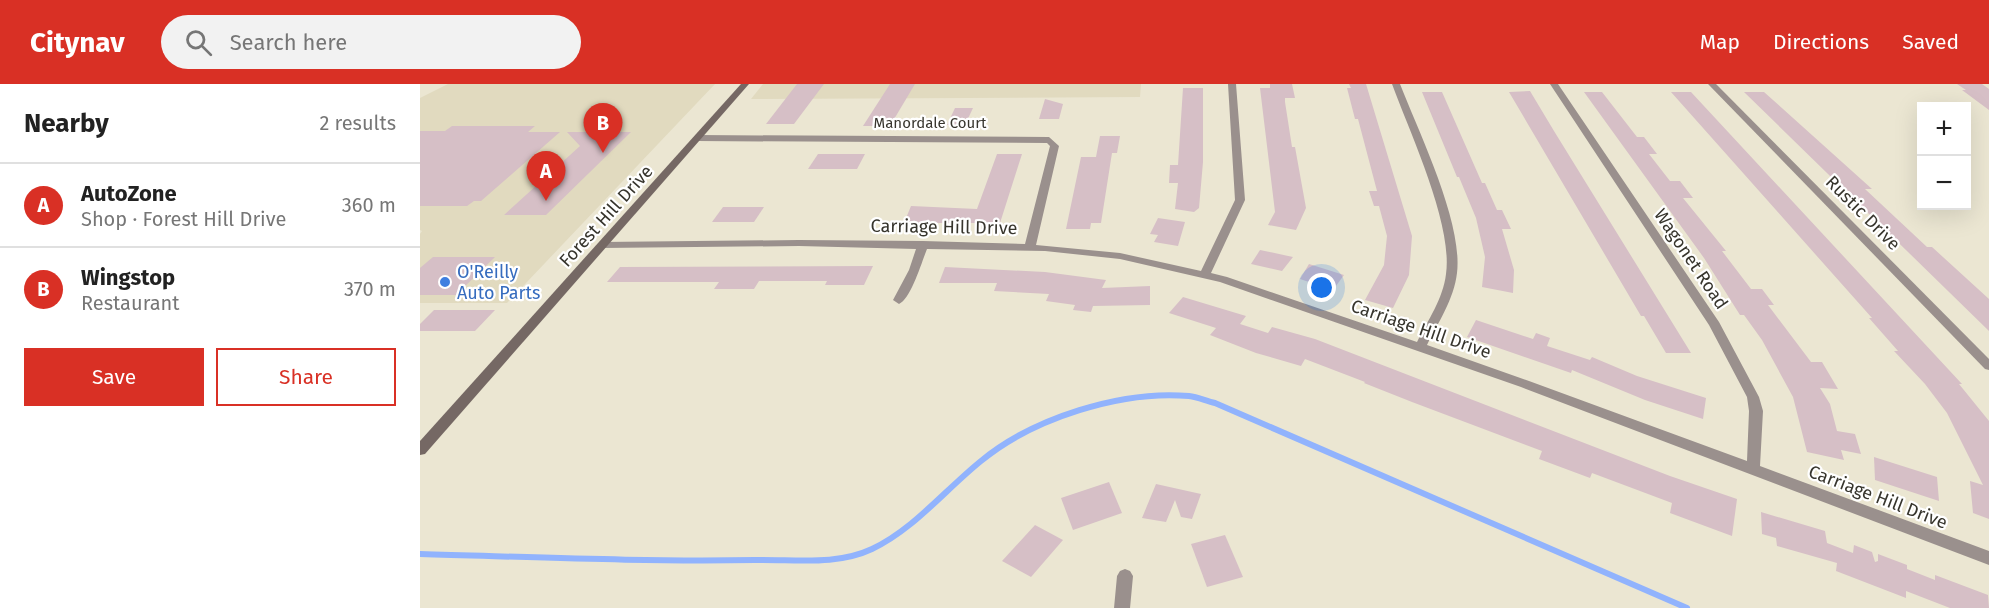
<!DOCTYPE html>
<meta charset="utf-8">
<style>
:root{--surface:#fff;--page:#f2f2f2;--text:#222;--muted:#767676;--line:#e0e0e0;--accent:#d93025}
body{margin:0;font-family:"Fira Sans",sans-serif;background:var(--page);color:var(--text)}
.controls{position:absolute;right:18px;top:18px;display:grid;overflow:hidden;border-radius:0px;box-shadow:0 6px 24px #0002}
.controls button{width:54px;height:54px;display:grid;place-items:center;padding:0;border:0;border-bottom:2px solid var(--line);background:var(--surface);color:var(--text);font:30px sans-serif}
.you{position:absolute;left:902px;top:204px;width:21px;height:21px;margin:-15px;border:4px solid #fff;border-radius:50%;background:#1a73e8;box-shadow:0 0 0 9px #1a73e833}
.badge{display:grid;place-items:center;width:39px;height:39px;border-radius:50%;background:var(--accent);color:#fff;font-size:20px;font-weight:700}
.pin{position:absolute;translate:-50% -50px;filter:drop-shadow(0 2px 3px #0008)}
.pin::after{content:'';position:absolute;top:32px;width:21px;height:18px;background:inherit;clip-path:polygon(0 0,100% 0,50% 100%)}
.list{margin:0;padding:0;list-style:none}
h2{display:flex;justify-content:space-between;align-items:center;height:78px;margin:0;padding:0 24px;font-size:26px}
h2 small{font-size:20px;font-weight:400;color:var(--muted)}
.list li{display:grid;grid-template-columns:39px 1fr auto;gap:18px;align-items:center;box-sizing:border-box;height:84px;padding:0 24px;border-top:2px solid var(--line)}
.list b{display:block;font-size:22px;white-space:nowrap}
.list p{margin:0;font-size:20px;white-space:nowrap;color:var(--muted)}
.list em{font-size:20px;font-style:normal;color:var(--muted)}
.actions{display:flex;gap:12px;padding:18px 24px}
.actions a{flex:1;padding:14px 0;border:2px solid var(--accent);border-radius:0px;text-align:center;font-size:21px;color:var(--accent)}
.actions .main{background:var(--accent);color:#fff}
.icon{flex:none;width:33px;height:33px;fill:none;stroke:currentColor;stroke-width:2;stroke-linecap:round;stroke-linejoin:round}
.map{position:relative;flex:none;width:1569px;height:524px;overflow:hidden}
header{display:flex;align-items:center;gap:36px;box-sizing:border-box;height:84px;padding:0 30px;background:var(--accent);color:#fff}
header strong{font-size:28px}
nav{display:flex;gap:33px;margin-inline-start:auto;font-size:21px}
.search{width:420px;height:54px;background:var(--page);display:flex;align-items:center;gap:15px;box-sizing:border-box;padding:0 21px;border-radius:33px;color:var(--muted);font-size:22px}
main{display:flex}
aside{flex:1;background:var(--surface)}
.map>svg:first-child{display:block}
</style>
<header>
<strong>Citynav</strong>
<div class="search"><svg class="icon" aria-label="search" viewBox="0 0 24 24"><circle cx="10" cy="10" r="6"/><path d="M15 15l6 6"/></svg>Search here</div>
<nav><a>Map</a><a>Directions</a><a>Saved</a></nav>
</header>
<main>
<aside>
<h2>Nearby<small>2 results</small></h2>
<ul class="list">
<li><span class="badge">A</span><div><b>AutoZone</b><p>Shop · Forest Hill Drive</p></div><em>360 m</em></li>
<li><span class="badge">B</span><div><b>Wingstop</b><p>Restaurant</p></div><em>370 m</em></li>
</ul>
<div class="actions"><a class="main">Save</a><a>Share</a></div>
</aside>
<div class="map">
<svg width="1569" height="524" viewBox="0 0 1569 524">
<rect width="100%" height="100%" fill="#ebe6d2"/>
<g fill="#e1dabf">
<polygon points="28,0 295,0 87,219 0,219 0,150 2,147 0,146 0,14"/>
<polygon points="343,0 721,0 720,13 331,15"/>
</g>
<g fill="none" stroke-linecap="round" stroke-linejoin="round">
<path stroke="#91b3fd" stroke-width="6" d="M0 470C112 473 224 478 335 476 374 475 416 482 452 465 494 445 525 406 561 377 613 334 702 306 769 312 778 313 786 317 795 319L1267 524"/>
</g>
<g fill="#d6bfc6">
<polygon points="377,0 404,0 374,40 346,40"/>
<polygon points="470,0 495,0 470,42 443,42"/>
<polygon points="850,0 872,0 875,14 865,14 865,18 872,63 875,63 886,124 876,146 848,141 855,128 840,4 850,4"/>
<polygon points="929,0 946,0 992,152 989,191 973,224 945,216 964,181 967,152 959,122 954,122 949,107 957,107 938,35 935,35 927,4 931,4"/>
<polygon points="1537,0 1562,0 1569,5 1569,26 1542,6 1546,6"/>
<polygon points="763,4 783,4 783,78 779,124 774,128 755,125 758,99 749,99 750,81 758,81"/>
<polygon points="1110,7 1134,47 1271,269 1246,269 1224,232 1221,232 1089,8"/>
<polygon points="1002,8 1022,8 1062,99 1065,99 1077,126 1082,126 1091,145 1082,145 1094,186 1093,209 1062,203 1065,173 1056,134 1039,93 1037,93"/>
<polygon points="1164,8 1182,8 1217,53 1224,53 1237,70 1229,70 1250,97 1260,97 1273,114 1263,114 1306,167 1302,167 1331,205 1342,205 1354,221 1348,221 1391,278 1402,278 1418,305 1400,304 1410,320 1417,347 1435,350 1441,370 1421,366 1424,376 1387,368 1373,313 1342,256 1324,231 1320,231 1284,174"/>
<polygon points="1251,8 1271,8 1542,300 1539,300 1569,337 1569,435 1553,429 1550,397 1563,401 1527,329 1505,300 1474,267 1478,267 1449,234 1452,234"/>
<polygon points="1324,8 1344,8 1452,105 1445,105 1507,163 1512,163 1569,215 1569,247"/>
<polygon points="625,15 643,20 639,35 619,35"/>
<polygon points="535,24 553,24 545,41 527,41"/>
<polygon points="32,42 115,42 108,48 140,48 61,117 54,117 47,122 0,122 0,47 25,47"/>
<polygon points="147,48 211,48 126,131 84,131 160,62"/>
<polygon points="680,52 700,52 697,69 692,69 681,139 671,139 670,145 646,145 661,73 676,73"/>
<polygon points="398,70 445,70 437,85 388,85"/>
<polygon points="577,70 602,70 580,139 484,139 491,122 557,125"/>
<polygon points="303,123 344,123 334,138 292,138"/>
<polygon points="738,134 765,138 758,162 734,158 738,151 730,150"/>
<polygon points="840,166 873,173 862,187 831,180"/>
<polygon points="13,173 75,173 36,211 0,211 0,184"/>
<polygon points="889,180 924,191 913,206 880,195"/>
<polygon points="453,182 444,201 405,201 407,197 339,197 334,205 294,205 299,198 187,198 200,183"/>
<polygon points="525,183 625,188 686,196 682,204 730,202 730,221 673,222 671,228 653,226 655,221 626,217 629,210 574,207 577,199 519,199"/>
<polygon points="763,213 826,232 820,240 848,249 852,243 895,255 1250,392 1317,415 1312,452 1250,429 1252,419 1172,389 1170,394 1119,375 1122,367 992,318 944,299 945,298 885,275 881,282 836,269 790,251 796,244 749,229"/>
<polygon points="14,226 75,226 55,247 0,247 0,240"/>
<polygon points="1056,236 1113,255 1116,249 1130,254 1127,262 1170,276 1172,273 1217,292 1286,314 1283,335 1225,316 1152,286 1151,289 1047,253"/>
<polygon points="1454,373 1517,393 1519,417 1455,396"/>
<polygon points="689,398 702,429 653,446 641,414"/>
<polygon points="736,400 781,410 772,435 761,433 755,416 746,438 722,434"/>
<polygon points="1341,428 1405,447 1407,459 1433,469 1434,461 1452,468 1455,478 1458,477 1458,470 1487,481 1487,485 1515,496 1515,491 1568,511 1569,524 1530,524 1486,507 1486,514 1416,487 1417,479 1357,462 1356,454 1342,450"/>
<polygon points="615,441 643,456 611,493 582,477"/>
<polygon points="805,451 823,493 787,503 771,460"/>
</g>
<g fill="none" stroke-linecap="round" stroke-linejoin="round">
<g fill="#9a908d" fill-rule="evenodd">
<path d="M808 0H816L825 116 791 189 807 193 997 258C1008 236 1023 215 1026 190 1033 140 990 49 972 0H980C999 49 1043 138 1037 189 1034 215 1018 239 1007 261L1109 297 1327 377 1329 327 1327 313 1289 241 1130 0H1138L1299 238 1339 313 1343 327 1340 382 1569 467V481L1101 303 800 198 700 175 625 167 507 165C502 177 491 215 479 220L473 216 489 186 496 165 379 162 182 164 177 161 182 158 379 156 503 157 605 160 630 62 627 59 277 57 273 54 277 51 629 53 639 62 616 161 700 169 781 187 815 116Z"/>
<polygon points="1288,0 1296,0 1569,275 1569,286 1565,285"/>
<polygon points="705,485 710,487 713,492 710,524 694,524 697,492 700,487"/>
</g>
<polygon fill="#756864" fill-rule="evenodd" points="321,0 329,0 5,370 0,371 0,357"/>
</g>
<circle fill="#3f7fe0" stroke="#fff" stroke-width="2" cx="25" cy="198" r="6"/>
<g text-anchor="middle" stroke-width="4.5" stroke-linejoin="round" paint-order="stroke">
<g font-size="15" fill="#37352d" stroke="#fff">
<text x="510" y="44">Manordale Court</text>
</g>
<g font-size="18" fill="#37352d" stroke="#fff">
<text transform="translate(1443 129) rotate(45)" y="6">Rustic Drive</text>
<text transform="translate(186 132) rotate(-48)" y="6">Forest Hill Drive</text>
<text transform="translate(524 143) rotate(1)" y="6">Carriage Hill Drive</text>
<text transform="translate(1271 175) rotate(56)" y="6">Wagonet Road</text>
<text transform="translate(1001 245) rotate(19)" y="6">Carriage Hill Drive</text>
<text transform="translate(1458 413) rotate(21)" y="6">Carriage Hill Drive</text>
</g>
<g font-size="18" fill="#366cbe" stroke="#fff" text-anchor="start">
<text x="37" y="194">O'Reilly<tspan x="37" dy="21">Auto Parts</tspan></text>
</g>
</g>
</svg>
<div class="controls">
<button>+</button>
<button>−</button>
</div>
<div class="you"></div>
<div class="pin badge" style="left:126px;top:117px">A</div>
<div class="pin badge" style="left:183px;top:69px">B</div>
</div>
</main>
